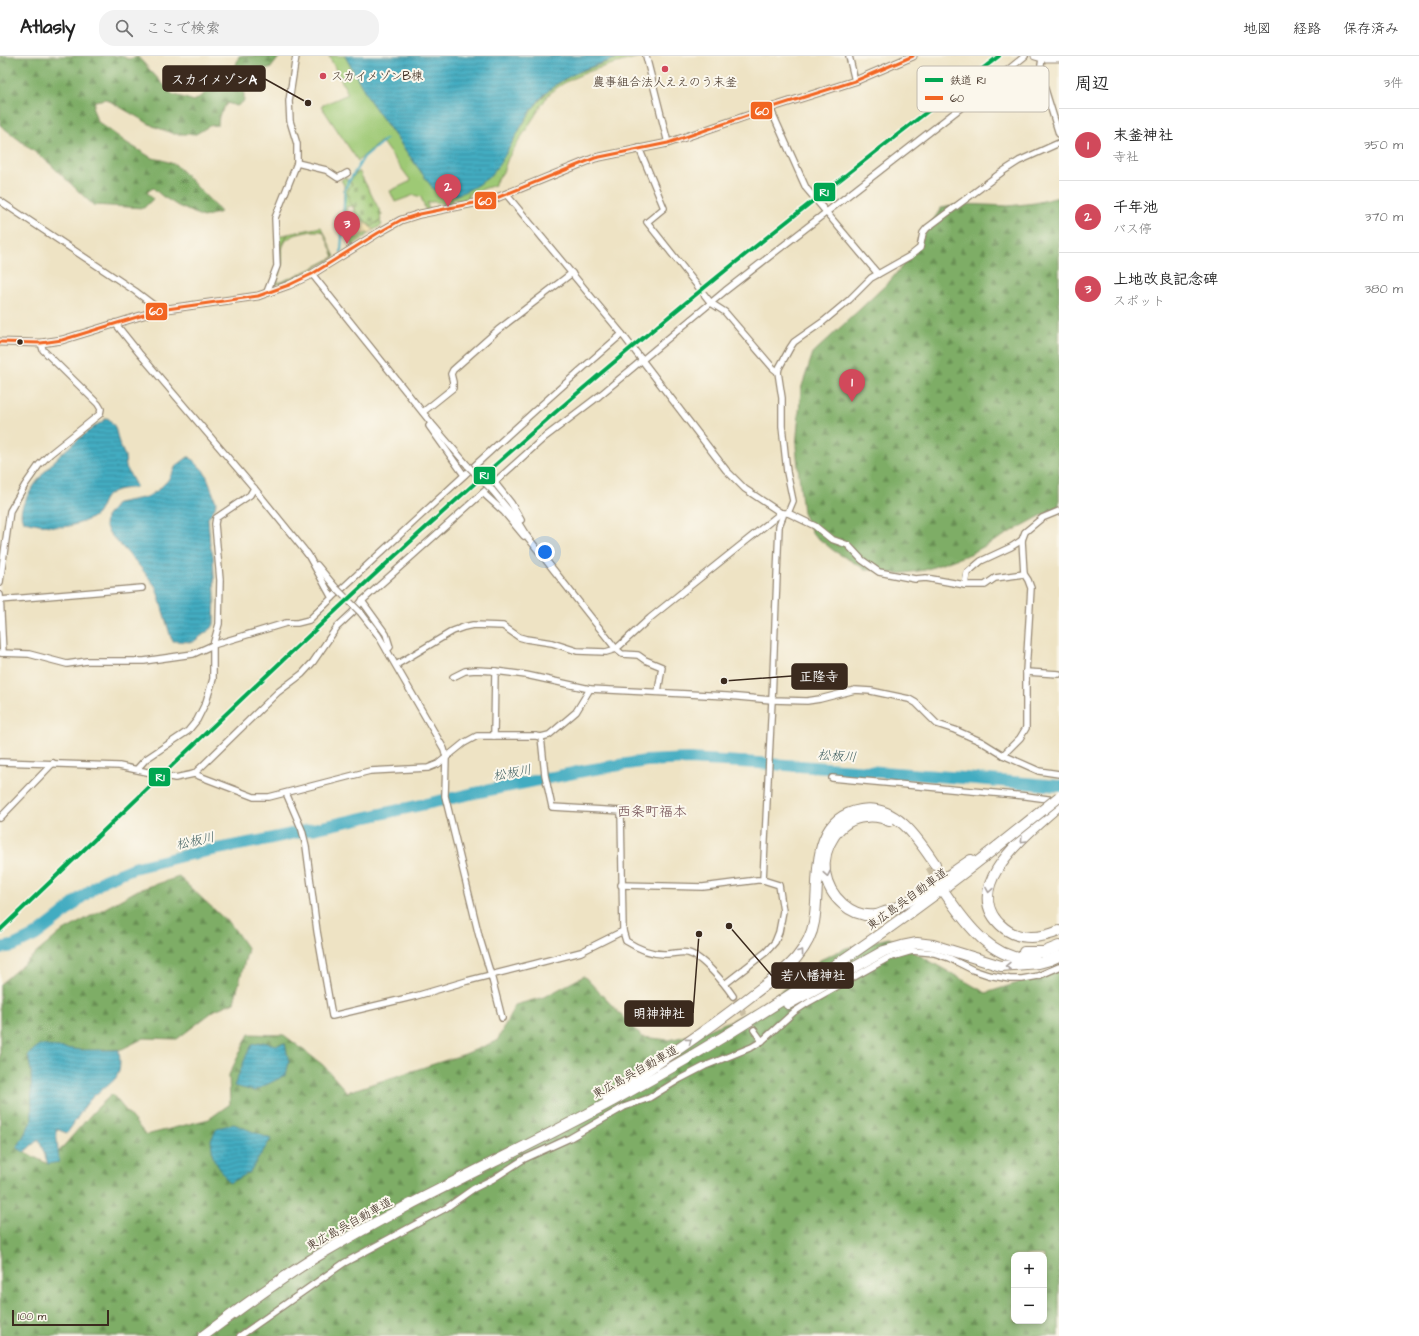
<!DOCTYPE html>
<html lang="ja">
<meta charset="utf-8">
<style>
:root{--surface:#fff;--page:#f2f2f2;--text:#222;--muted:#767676;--line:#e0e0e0;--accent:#d1495b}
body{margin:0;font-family:"Architects Daughter","Klee One",sans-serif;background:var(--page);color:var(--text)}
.controls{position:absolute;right:12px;bottom:12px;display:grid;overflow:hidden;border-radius:8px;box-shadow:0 2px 6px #0003}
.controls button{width:36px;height:36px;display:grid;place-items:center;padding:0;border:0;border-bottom:1px solid var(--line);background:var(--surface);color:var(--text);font:20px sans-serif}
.scale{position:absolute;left:12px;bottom:10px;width:97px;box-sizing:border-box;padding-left:4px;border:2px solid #3b2a1e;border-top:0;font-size:11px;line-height:14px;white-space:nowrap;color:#3b2a1e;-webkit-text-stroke:3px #fbf7ec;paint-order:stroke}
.you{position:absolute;left:545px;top:496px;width:14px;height:14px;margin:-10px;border:3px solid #fff;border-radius:50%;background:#1a73e8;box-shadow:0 0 0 6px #1a73e833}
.badge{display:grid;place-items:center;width:26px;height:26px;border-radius:50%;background:var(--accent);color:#fff;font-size:13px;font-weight:700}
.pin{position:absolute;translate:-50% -33px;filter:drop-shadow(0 1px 2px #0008)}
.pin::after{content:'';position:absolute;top:21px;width:14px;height:12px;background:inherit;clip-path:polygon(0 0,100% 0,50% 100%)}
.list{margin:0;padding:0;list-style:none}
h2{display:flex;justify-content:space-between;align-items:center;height:52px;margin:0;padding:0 16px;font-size:17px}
h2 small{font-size:13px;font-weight:400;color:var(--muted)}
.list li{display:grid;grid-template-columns:26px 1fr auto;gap:12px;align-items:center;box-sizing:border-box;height:72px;padding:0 16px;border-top:1px solid var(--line)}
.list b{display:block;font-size:15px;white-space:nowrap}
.list p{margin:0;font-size:13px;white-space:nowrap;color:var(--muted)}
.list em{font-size:13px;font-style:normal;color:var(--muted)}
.icon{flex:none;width:22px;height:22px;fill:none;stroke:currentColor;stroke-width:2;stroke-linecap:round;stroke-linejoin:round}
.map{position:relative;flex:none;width:1059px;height:1280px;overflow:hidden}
header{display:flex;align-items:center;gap:24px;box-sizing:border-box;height:56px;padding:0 20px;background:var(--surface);border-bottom:1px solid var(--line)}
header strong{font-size:19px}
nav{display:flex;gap:22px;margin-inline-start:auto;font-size:14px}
.search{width:280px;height:36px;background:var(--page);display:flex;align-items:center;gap:10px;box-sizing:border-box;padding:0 14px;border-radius:16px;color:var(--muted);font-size:15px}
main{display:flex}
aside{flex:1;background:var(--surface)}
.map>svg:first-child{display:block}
</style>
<header>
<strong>Atlasly</strong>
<div class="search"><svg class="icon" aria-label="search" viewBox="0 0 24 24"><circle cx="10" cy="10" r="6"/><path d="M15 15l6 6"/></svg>ここで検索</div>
<nav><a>地図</a><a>経路</a><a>保存済み</a></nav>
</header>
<main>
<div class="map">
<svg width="1059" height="1280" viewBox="0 0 1059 1280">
<defs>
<pattern id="forest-firs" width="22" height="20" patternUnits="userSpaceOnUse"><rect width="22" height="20" fill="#7ead66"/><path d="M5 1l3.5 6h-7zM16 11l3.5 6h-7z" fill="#688d53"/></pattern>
<pattern id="wetland-marsh" width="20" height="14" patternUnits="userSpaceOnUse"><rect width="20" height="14" fill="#9ec975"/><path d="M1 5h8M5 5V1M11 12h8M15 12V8" fill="none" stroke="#82a35f"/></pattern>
<pattern id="sand-dots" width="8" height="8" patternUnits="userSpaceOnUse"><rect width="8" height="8" fill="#eeda9e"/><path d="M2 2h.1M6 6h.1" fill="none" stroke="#cdbb88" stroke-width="1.8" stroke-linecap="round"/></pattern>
<pattern id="cemetery-stones" width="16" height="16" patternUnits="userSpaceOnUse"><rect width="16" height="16" fill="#9ec975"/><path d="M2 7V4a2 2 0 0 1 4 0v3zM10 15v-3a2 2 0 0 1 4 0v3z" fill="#82a35f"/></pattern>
<pattern id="water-rules" width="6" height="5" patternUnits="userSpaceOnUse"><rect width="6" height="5" fill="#42acc1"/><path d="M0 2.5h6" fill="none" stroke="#388c9c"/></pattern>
</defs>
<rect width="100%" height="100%" fill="#fbf7ec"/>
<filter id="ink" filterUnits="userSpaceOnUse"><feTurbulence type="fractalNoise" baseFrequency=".025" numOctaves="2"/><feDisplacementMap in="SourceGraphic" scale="8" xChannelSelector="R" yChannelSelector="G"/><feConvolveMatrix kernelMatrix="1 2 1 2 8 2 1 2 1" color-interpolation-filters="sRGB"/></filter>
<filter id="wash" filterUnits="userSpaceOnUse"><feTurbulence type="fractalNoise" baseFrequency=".012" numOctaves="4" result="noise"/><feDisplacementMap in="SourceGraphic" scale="16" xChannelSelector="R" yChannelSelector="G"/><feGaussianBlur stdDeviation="0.9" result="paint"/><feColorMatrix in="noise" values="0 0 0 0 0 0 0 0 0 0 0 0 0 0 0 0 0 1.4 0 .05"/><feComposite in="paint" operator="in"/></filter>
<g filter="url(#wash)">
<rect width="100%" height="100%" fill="#eee3c4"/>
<g fill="#9ec975" stroke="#6c7a4a" fill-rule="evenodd">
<path d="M329 0H345L370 45 434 134 442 139 453 140 473 131 490 120 505 98 532 53 550 33 573 18 610 5 624 0H642C611 9 573 16 548 39L508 102 503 116 495 127V129L468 138 469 144 465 145 450 143 455 148C442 151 438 143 427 147L429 154 426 155 421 141 414 139 395 146 390 135 411 125 381 85 358 105 321 50 348 38Z"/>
<polygon points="345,121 352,129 347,133 353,149 371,170 380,165 382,169 374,174 362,164 355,163 353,150 346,151 350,173 362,179 365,177 370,177 352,190 347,161 343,161 344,129 341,124"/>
<path d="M321 171 335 201C316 212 296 222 275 229L273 228 279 212 280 204V193L288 178ZM312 175H320L324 176 334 201 309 214 278 227C276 221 281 215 282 209 283 205 282 200 282 196 283 179 298 178 312 175Z"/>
</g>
<g fill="url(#forest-firs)" stroke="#5c6c42" fill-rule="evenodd">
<polygon points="0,0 122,0 128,3 138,1 172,38 194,45 233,18 239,0 280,0 270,13 257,12 251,26 244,34 244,45 237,50 227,47 219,60 218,69 209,70 196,78 174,78 153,70 106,43 95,45 93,53 97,65 127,87 152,102 163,104 176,109 221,156 203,161 178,150 162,140 153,132 147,136 153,143 144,152 93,149 49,107 0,69"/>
<polygon points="1059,141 1059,450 970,498 925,514 898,518 865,513 834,495 813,478 803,457 796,391 801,333 813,297 889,226 907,204 941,152 964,148 1008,150 1035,147"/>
<path d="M179 821 232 870 248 893 234 946 215 954 177 983 144 982 122 993 28 999 31 1015 32 1064 17 1092 48 1108 94 1055 112 1038 146 1079 209 1063 230 1048 229 1019 249 978 284 979 323 1009 347 1036 465 998 497 985 515 949 544 941 584 920 642 981 669 984 699 977 733 964 769 945 820 904 846 892 889 882 986 937 1059 914V1280H0V928L60 877 138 834ZM1014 1199H1044V1265H1014Z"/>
</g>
<polygon fill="url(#wetland-marsh)" stroke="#6c7a4a" points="288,178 284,184 279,197 278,180"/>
<polygon fill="url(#sand-dots)" stroke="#94825e" points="357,162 362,164 374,174 370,177 365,177 357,182 353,181 349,164"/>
<path fill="url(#cemetery-stones)" stroke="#6c7a4a" d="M359 115 382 159 380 161 381 164 371 170 360 159 358 160 353 149 351 148C348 139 344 136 352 129L350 125 356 117Z"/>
<g fill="url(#water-rules)" stroke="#3e6b70">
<path d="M345 0H624C599 8 570 16 549 34 523 57 513 93 491 119 485 126 459 140 451 140 444 140 439 137 434 134L370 45Z"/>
<path d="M107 362 109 363 115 371 119 387 125 400 126 411 136 430 134 432C124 432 109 434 104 444 102 448 100 454 97 458 91 464 77 468 69 470 54 473 38 467 23 465 18 456 24 447 28 439 47 407 76 383 107 362Z"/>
<polygon points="188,401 190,401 203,414 207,421 216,446 215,452 208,462 210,489 213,499 215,538 214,568 212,572 193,586 173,585 171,582 156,531 137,507 110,478 105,470 106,461 117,447 147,441 158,434 168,424 176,410"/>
<polygon points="263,986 276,989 285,987 289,1006 286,1019 254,1035 234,1030 247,998 252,989"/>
<path d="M39 989 81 994H119C124 1031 107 1024 88 1046 80 1056 75 1067 67 1077L56 1073 59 1106 48 1108 39 1083 24 1096 17 1092 32 1064 31 1015 28 999Z"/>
<polygon points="234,1068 271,1083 249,1117 229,1127 213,1102 211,1084 217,1072"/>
</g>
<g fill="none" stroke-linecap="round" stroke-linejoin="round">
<polyline stroke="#42acc1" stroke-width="2" points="341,196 345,132 364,101 386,83"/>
<polyline stroke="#42acc1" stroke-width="12" points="0,892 13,890 36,879 62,859 78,844 104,824 133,812 186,799 259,785 475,737 588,714 646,705 688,703 758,707 977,723 1059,730"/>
</g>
</g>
<g filter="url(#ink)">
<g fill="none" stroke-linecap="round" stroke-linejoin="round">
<polyline stroke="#cabea3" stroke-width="5.5" stroke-dasharray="5.5 3" stroke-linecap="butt" points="733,940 754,974"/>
<polyline stroke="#cabea3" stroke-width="10" stroke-dasharray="10 5" stroke-linecap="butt" points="930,810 943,833"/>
<defs>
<g id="minor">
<polyline points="646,0 668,87"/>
<polyline points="849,0 855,25"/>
<polyline points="1042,2 1040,17 1059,78"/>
<polyline points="770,52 806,132 878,218"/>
<polyline points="639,92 664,152 647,166 711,247 725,256 773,312 778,316"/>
<polyline points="297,107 326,114 338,122 347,117"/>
<polyline points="506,138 622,278 726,414 745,433 781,457 788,457 815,470 831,483 848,489 862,504 879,516 915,523 926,522 965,529 985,529 995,522 1024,518"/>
<polyline points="0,145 135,235 160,254"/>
<polyline points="312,218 432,368 468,410"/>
<polyline points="267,236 277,210 275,162 297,107 297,88 290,65 289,45 296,0"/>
<polyline points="115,267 139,297 254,432 309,500"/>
<polyline points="423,356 453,332 453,326 451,318 453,314 498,274 572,217"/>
<polyline points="431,368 429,370 464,419"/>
<polyline points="495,427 511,447 521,464"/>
<polyline points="492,434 516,463 526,479 616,593 622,598 638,599 645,604 662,611 658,636"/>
<polyline points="483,437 504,456 524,480"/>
<polyline points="788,457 793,445 787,416 782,370 782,342 778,316 779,312 790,292 794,286 824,265 849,244 871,222 910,200 920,192 923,177 927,172 1002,116 1019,105 1059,87"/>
<polyline points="317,509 336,532"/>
<polyline points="0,526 10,455 25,429 39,409 50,398 100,358 101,353 98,348 43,294 41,287"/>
<polyline points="965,529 967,517 981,505 1011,491 1022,484"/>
<polyline points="0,539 3,597"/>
<path d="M332 542C428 453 523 363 622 278"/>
<polyline points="0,544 142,532"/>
<polyline points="362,545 386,578 390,591 387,594"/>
<polyline points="361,557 378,579 444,693 446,701 445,740 479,880 491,919 502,962"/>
<polyline points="0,597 29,598 67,608 87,605 144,605 193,598 213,589 286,567 297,567 309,564 332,542 307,497"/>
<polyline points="396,609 453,575 464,571 473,569 503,570 519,581 526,583 552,587 577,595 606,596 616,593 650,562 781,457"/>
<polyline points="1026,616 1059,618"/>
<polyline points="453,621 465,615 476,614 495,615 526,619 590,633"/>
<polyline points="494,680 495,615"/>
<polyline points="1003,699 1020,682 1026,672 1026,616 1031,532 1028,524 1024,518 1022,484 1025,476 1042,462 1059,455"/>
<polyline points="0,706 119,710 175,722 194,718 254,741 269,741 370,715 428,712 438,708 464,687 477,680 536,680 541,681 549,679 576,656 590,633 727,640 772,644 807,645 820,643 855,634 871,635 909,643 916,647 937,668 955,674 982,686 1003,699 1039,715 1059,718"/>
<polyline points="137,713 146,703 188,675 197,664 206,646 213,623 213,589 219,568 220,524 215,468 216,462 250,439 254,432"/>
<polyline points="194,718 278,636 302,618 313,606 337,571 353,556 362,545 545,381 599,340 725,235 976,40 1025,0"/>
<polyline points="832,722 1026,740 1055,744"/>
<polyline points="286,737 302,774 306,790 317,875 332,960 416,940 467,925 581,896 623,875 621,755 552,751 545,719 541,681"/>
<polyline points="0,762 53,707"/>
<polyline points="763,824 772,644 779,470 783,460 781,457"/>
<polyline points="621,829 703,831 757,824 763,824 779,829 783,855 779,876 775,886 766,896 725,928"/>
<path d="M623 875 626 885C637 892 652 899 667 898 673 898 681 895 688 897 702 900 725 928 733 940"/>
<polyline points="754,974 762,985"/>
<polyline points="240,1280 344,1207 446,1152 473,1133 493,1123 524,1103 570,1082 624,1051 649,1042 680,1023 705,1010 752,991 762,985 794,956 809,946 888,902 912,895 934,897 949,902 973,914 988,919 1010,923 1022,923 1038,920 1059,911"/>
</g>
<g id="tertiary">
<polyline points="1035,0 1042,2 1059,2"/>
<polyline points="0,286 41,287 62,284 160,254 258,240 289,229 312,218 378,177 401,164 420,158 494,143 595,102 668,87 770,52 855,25 913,0"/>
</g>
<g id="motorway">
<path d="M1059 749C1030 776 955 832 1004 872 1020 885 1042 882 1059 875"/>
<path d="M889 765C882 761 873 760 865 761 839 763 822 791 825 816 829 841 851 862 876 859 880 858 884 856 888 855 918 843 944 822 971 804"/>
<path d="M945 837C966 868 993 906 1035 903"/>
<polyline points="1024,896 1044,896 1059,890"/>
<polyline points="788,948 884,895 902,890 917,887 933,889 1001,910 1039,907 1050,904 1059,900"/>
<path d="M607 1041C656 1009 705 976 751 940 766 928 785 916 797 901 806 890 812 879 814 866 821 827 807 763 861 754 896 748 918 783 935 808"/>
<path d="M203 1280C241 1252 279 1223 319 1199 414 1142 517 1097 614 1044 749 970 878 885 998 790"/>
</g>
</defs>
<use href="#minor" stroke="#948671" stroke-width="8"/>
<use href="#tertiary" stroke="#948671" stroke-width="9"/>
<use href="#motorway" stroke="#948671" stroke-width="12"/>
<use href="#minor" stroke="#fff" stroke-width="5.5"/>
<use href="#tertiary" stroke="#fff" stroke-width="7"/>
<use href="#motorway" stroke="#fff" stroke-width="10"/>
<defs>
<g id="minor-bridge">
<polyline points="468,410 492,434"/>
<polyline points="336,532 361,557"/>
</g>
<polyline id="motorway-bridge" points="998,790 1059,741"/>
</defs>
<use href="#minor-bridge" stroke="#948671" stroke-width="8" stroke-linecap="butt"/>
<use href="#motorway-bridge" stroke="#948671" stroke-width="12" stroke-linecap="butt"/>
<use href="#minor-bridge" stroke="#fff" stroke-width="5.5"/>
<use href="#motorway-bridge" stroke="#fff" stroke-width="10"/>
<defs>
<polyline id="bus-1" points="0,286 41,287 62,284 160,254 258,240 289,229 312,218 378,177 401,164 420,158 494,143 595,102 668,87 770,52 855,25 913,0"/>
</defs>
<use href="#bus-1" stroke="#fbf7ec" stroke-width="6"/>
<use href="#bus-1" stroke="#f26522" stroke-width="3"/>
<defs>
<path id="rail-1" d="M0 874C174 708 346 540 526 382 678 248 839 124 999 0"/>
</defs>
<use href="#rail-1" stroke="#fbf7ec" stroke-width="7"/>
<use href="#rail-1" stroke="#00a651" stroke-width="4"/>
</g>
<defs><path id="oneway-chevron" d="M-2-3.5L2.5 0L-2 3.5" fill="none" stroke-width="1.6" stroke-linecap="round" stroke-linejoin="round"/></defs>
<g stroke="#a79f9a">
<use href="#oneway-chevron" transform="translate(1023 784) rotate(134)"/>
<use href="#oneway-chevron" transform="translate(827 818) rotate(79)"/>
<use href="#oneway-chevron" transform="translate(989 834) rotate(99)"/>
<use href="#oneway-chevron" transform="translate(801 896) rotate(-53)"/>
<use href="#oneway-chevron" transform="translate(1008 910) rotate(179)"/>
<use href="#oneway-chevron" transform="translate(689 985) rotate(-36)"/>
</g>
</g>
<g fill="#d1495b" stroke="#fbf7ec" stroke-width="1.5">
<circle cx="665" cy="13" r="4"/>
<circle cx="323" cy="20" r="4"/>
</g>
<circle fill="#3b2a1e" stroke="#fbf7ec" stroke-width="1.5" cx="20" cy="286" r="3.5"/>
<g text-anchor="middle" stroke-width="4" stroke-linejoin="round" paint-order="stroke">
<g font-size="12" fill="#3b2a1e" stroke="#fbf7ec" text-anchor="start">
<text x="331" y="24">スカイメゾンB棟</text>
<text x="665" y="30" text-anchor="middle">農事組合法人ええのう末釜</text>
</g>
<g font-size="12" fill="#3b2a1e" stroke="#fbf7ec">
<text transform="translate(907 843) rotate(-36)" y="4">東広島呉自動車道</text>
<text transform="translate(635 1016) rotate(-29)" y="4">東広島呉自動車道</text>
<text transform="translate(349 1168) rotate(-29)" y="4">東広島呉自動車道</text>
</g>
<g font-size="13" font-style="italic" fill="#3e5e5f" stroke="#fbf7ec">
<text transform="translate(837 699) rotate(4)" y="5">松板川</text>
<text transform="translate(512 716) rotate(-10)" y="5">松板川</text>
<text transform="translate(195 784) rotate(-12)" y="5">松板川</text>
</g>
<g font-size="14" fill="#714e53" stroke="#fbf7ec">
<text x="652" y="760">西条町福本</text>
</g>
</g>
<rect x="917" y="10" width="132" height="46" rx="6" fill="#fbf7ec" stroke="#c1baae" stroke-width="1"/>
<rect x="925" y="22" width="18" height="4" fill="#00a651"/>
<rect x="925" y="40" width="18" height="4" fill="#f26522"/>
<g font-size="11" fill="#3b2a1e">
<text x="950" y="28">鉄道 R1</text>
<text x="950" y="46">60</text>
</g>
<path fill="none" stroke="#3b2a1e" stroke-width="1.5" d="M308 47L265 23M724 625L792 620M729 870L772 920M699 878L693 957"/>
<g fill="#3b2a1e" stroke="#fbf7ec" stroke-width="1.5">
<circle cx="308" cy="47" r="4"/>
<circle cx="724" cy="625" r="4"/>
<circle cx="729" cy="870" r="4"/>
<circle cx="699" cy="878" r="4"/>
</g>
<g fill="#3b2a1e" stroke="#3b2a1e" stroke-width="1.5">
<rect x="163" y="10" width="102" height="25" rx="4"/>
<rect x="792" y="608" width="55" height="25" rx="4"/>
<rect x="772" y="907" width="81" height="25" rx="4"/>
<rect x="625" y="945" width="68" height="25" rx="4"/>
</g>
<g font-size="13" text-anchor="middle" font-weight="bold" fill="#fff">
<text x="214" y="28">スカイメゾンA</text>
<text x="819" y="625">正隆寺</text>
<text x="813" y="924">若八幡神社</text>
<text x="659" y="962">明神神社</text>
</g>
<g stroke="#fbf7ec" stroke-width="1.5">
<rect x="750" y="45" width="23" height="19" rx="4" fill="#f26522"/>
<rect x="813" y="126" width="23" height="20" rx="4" fill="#00a651"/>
<rect x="474" y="135" width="23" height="19" rx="4" fill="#f26522"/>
<rect x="145" y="246" width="23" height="19" rx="4" fill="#f26522"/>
<rect x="473" y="410" width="23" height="19" rx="4" fill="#00a651"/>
<rect x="148" y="711" width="23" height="20" rx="4" fill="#00a651"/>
</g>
<g font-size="11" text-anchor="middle" font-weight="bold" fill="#fff">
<text x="762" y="59">60</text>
<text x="824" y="140">R1</text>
<text x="485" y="149">60</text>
<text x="156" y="259">60</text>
<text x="484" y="423">R1</text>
<text x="160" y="725">R1</text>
</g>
</svg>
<div class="controls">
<button>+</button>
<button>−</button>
</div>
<div class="scale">100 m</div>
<div class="you"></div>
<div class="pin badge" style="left:852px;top:346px">1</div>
<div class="pin badge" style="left:448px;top:151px">2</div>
<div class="pin badge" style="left:347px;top:188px">3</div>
</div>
<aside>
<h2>周辺<small>3件</small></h2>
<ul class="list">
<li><span class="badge">1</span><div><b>末釜神社</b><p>寺社</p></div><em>350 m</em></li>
<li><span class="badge">2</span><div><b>千年池</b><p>バス停</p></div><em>370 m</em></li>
<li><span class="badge">3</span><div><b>上地改良記念碑</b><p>スポット</p></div><em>380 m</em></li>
</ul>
</aside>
</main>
